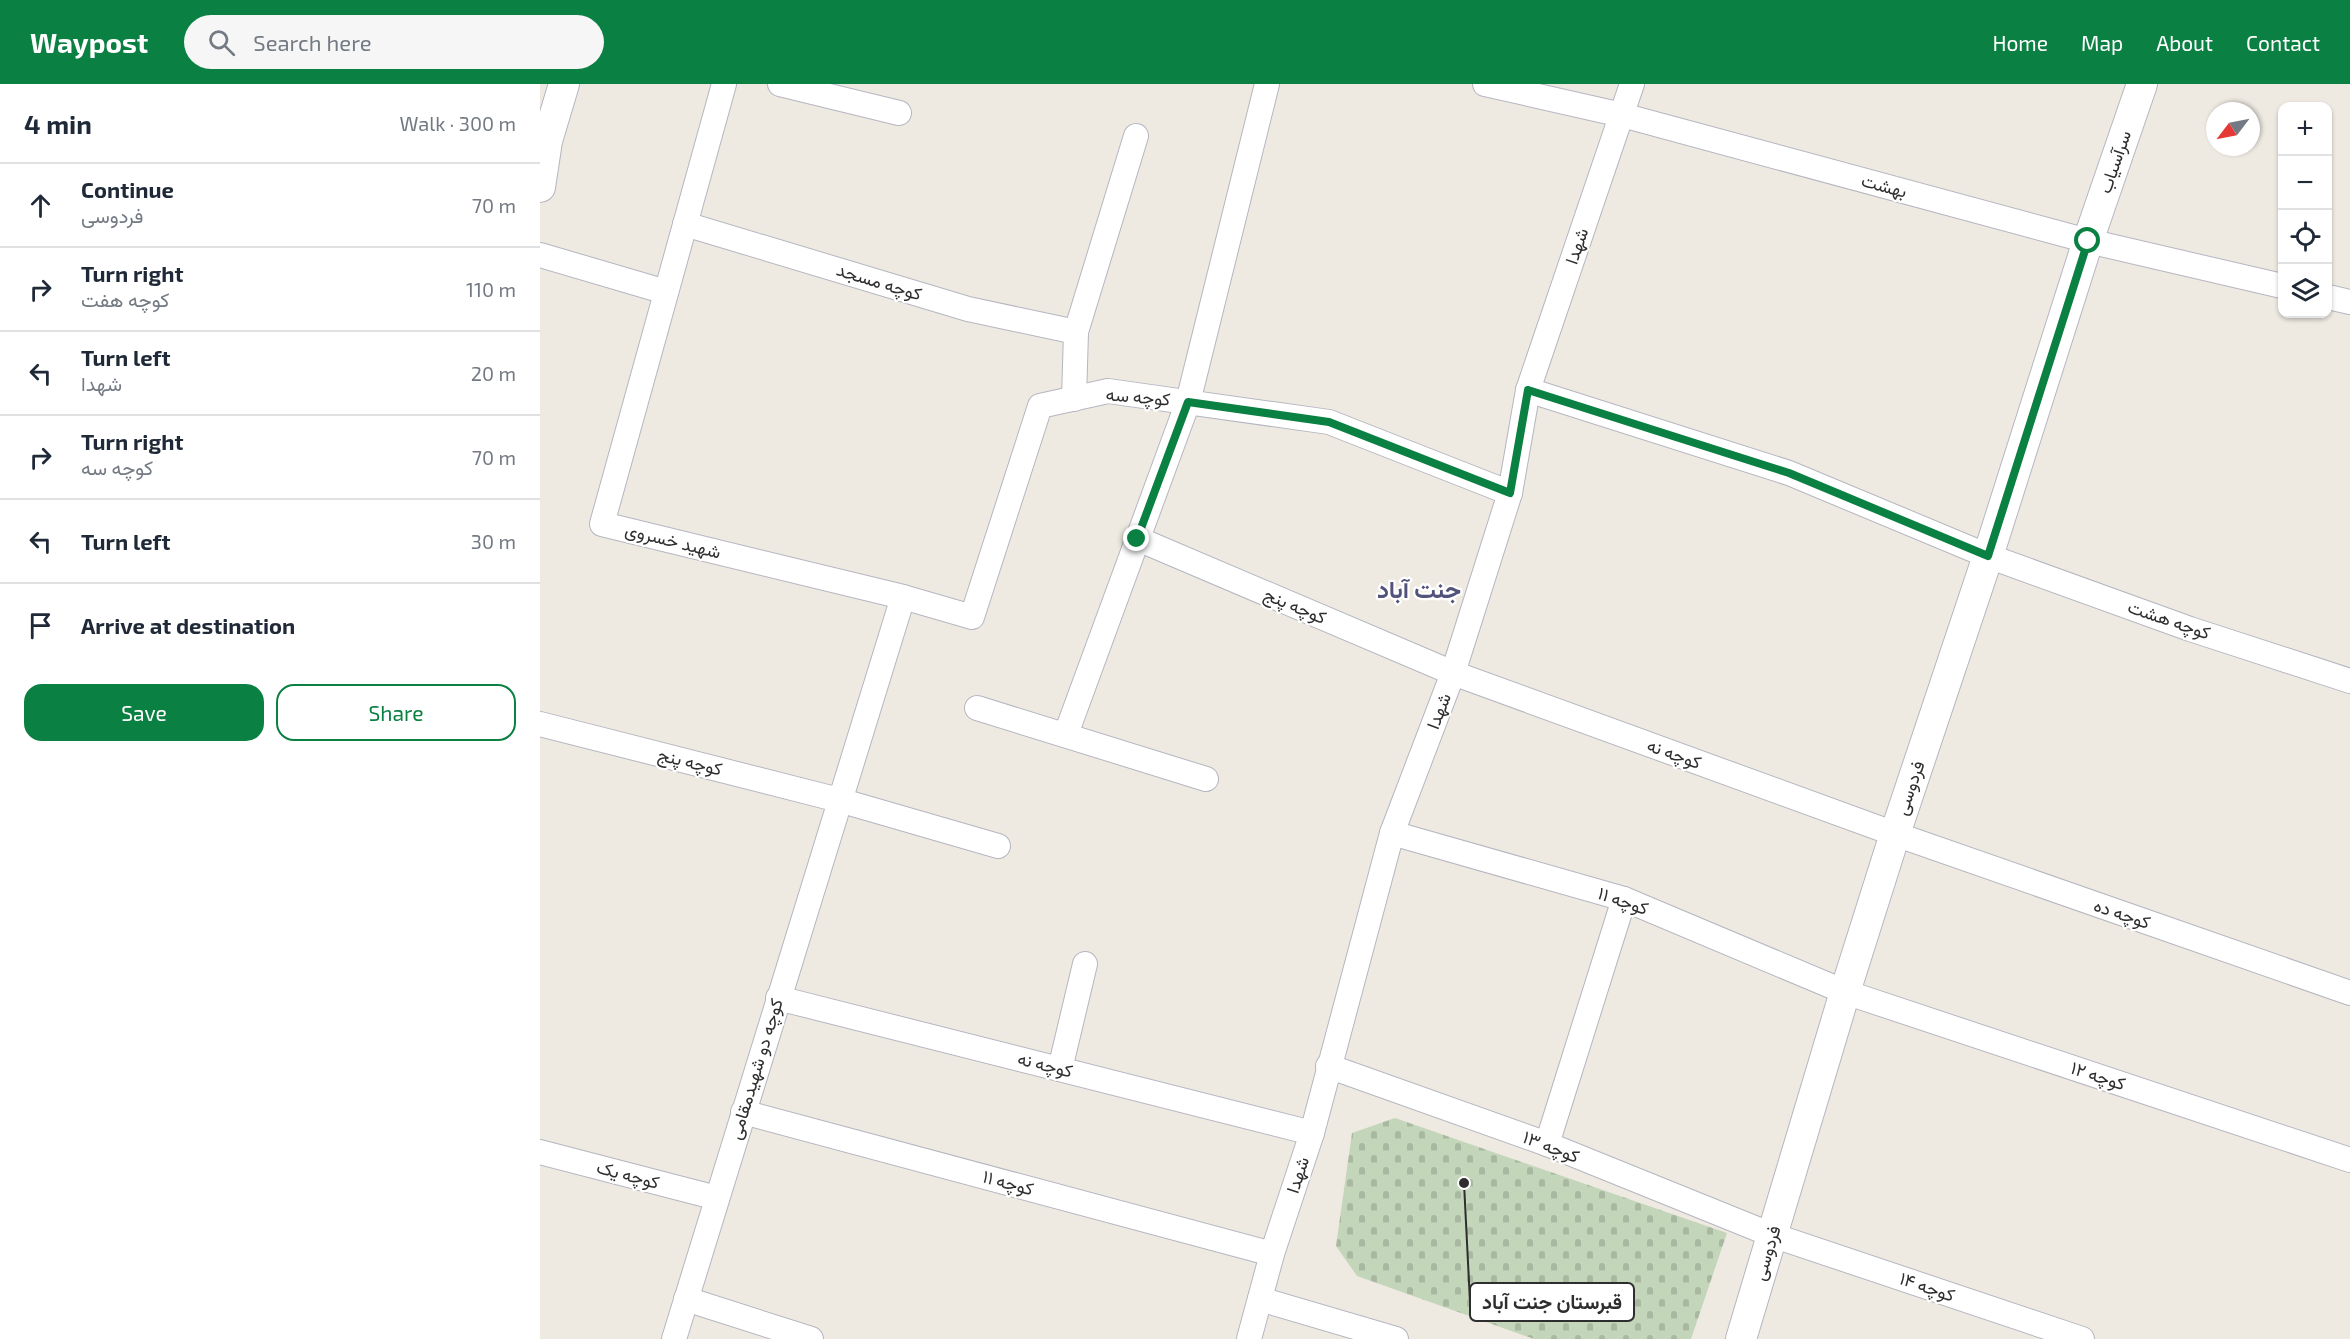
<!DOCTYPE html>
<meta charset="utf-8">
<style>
:root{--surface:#fff;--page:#f6f6f7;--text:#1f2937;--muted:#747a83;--line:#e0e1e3;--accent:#0b8043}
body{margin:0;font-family:"Exo 2",Vazirmatn,sans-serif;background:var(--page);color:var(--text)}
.controls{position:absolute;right:18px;top:18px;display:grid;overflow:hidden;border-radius:12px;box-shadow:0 2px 4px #0004}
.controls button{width:54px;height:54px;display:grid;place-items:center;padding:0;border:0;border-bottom:2px solid var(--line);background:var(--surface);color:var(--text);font:30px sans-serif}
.compass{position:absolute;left:1666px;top:18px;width:54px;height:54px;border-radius:50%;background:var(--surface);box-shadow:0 2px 4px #0004;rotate:238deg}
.stop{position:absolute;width:18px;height:18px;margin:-14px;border:4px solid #0b8043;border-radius:50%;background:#fff}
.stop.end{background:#0b8043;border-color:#fff;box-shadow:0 2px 6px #0008}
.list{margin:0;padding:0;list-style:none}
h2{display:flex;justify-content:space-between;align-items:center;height:78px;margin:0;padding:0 24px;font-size:26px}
h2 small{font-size:20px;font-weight:400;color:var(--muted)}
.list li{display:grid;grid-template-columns:39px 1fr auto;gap:18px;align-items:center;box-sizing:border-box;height:84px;padding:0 24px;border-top:2px solid var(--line)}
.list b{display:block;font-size:22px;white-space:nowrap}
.list p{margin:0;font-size:20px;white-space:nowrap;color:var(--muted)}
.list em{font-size:20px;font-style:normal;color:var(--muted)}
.actions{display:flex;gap:12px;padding:18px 24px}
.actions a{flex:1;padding:14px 0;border:2px solid var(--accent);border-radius:18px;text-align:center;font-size:21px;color:var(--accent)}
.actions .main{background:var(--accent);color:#fff}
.icon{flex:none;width:33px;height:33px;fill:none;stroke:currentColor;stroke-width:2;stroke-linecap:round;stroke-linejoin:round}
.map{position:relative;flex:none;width:1810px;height:1255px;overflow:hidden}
header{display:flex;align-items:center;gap:36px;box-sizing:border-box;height:84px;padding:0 30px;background:var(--accent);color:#fff}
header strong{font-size:28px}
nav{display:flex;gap:33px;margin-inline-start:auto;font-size:21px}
.search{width:420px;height:54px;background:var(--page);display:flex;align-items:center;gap:15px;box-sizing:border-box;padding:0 21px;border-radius:33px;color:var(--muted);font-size:22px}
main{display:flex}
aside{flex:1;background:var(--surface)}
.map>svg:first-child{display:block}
</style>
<header>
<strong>Waypost</strong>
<div class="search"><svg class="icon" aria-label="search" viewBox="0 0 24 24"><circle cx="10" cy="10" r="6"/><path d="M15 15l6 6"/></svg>Search here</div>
<nav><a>Home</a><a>Map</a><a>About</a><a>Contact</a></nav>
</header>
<main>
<aside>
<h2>4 min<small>Walk · 300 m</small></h2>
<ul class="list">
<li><svg class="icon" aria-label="ahead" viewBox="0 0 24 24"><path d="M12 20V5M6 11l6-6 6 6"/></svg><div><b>Continue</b><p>فردوسی</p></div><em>70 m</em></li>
<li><svg class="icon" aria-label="right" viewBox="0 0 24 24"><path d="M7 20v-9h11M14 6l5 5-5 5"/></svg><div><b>Turn right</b><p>کوچه هفت</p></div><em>110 m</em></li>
<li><svg class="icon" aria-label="left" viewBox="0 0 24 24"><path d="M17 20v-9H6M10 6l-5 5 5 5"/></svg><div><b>Turn left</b><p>شهدا</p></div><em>20 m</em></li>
<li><svg class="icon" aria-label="right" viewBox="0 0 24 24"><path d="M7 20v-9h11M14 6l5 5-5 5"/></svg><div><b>Turn right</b><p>کوچه سه</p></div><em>70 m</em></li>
<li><svg class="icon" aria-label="left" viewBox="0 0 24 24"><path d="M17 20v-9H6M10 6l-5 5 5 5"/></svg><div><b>Turn left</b></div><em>30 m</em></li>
<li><svg class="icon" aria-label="arrive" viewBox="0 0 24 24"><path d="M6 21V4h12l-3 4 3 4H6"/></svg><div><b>Arrive at destination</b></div></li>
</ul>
<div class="actions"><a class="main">Save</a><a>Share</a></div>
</aside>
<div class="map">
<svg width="1810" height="1255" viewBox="0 0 1810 1255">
<defs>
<pattern id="cemetery-stones" width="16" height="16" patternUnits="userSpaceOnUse" patternTransform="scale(1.5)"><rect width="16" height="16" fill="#c4d6ba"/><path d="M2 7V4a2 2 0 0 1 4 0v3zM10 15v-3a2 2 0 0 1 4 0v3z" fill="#a9b8a0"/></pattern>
</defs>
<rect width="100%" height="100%" fill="#eeeae2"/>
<polygon fill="url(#cemetery-stones)" points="855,1034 1187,1149 1151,1255 994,1255 817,1192 796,1162 812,1049"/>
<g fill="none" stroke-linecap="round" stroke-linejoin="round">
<defs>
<g id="minor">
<polyline points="184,0 62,440 363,513 432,533 500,322 568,307 789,338 970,409"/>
<polyline points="240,0 359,29"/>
<polyline points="945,0 1082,31 1548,157 1742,202"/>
<polyline points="145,140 428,225 536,248"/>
<polyline points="0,171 126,208"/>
<polyline points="1788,213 1810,218"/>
<polyline points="988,306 1249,389 1448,472 1650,545 1810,597"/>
<polyline points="534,315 536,248 596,52"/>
<polyline points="598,455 913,589 1355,750 1810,909"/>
<polyline points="437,624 666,695"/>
<polyline points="0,640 299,716 458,762"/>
<polyline points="526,650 648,318 727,0"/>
<polyline points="852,749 1084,815 1305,908 1810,1076"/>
<polyline points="238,914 772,1049"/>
<polyline points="788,982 1007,1060 1232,1151 1542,1255"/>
<polyline points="520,985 545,880"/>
<polyline points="203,1028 732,1170"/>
<polyline points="1007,1060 1084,815"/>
<polyline points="0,1068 177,1114"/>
<polyline points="146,1215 271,1255"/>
<polyline points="720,1215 856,1255"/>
<polyline points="134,1255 363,513"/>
<polyline points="709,1255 732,1170 772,1049 852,749 913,589 970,409 988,306 1092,0"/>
</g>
<g id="tertiary">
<polyline points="0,103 7,57 24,0"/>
<polyline points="1201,1255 1305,908 1355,750 1448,472 1548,157 1602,0"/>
</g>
</defs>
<use href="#minor" stroke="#b5b6c0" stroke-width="26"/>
<use href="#tertiary" stroke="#b5b6c0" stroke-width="32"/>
<use href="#minor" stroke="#fff" stroke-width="24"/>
<use href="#tertiary" stroke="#fff" stroke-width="30"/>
</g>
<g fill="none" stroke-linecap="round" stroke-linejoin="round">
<polyline stroke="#0b8043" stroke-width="8" points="597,455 648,318 789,338 970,409 988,306 1249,389 1448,472 1548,157"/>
</g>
<g text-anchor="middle" stroke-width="4.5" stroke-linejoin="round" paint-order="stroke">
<g font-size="18" fill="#2e2e2e" stroke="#fff">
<text transform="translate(1575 78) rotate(-71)" y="6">سرآسیاب</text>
<text transform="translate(1344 102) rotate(15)" y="6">بهشت</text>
<text transform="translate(1037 162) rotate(-71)" y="6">شهدا</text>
<text transform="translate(339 198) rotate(17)" y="6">کوچه مسجد</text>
<text transform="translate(598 313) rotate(5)" y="6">کوچه سه</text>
<text transform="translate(133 457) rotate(14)" y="6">شهید خسروی</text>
<text transform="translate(755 522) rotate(23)" y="6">کوچه پنج</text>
<text transform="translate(1629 536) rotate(19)" y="6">کوچه هشت</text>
<text transform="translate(899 627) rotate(-69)" y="6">شهدا</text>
<text transform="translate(1134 670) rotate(20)" y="6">کوچه نه</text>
<text transform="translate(150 678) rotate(14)" y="6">کوچه پنج</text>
<text transform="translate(1370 704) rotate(-71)" y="6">فردوسی</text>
<text transform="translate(1083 817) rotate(19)" y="6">کوچه ۱۱</text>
<text transform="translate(1582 830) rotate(19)" y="6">کوچه ده</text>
<text transform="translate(505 981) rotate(14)" y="6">کوچه نه</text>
<text transform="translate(216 985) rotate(-73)" y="6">کوچه دو شهیدمقامی</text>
<text transform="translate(1558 992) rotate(18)" y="6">کوچه ۱۲</text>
<text transform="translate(1011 1063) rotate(21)" y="6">کوچه ۱۳</text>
<text transform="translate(88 1091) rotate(15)" y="6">کوچه یک</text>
<text transform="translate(758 1091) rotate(-72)" y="6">شهدا</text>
<text transform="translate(468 1099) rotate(15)" y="6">کوچه ۱۱</text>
<text transform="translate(1227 1169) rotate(-73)" y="6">فردوسی</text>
<text transform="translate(1387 1203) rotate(19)" y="6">کوچه ۱۴</text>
</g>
<g font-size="24" font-weight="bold" fill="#51537b" stroke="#fff">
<text x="879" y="514">جنت آباد</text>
</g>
</g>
<path fill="none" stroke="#2e2e2e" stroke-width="2" d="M924 1099L930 1218"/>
<circle fill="#2e2e2e" stroke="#fff" stroke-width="2" cx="924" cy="1099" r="6"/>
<rect fill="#fff" stroke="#2e2e2e" stroke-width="2" x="930" y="1199" width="164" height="38" rx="6"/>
<g font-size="20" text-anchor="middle" font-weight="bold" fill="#2e2e2e">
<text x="1012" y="1225">قبرستان جنت آباد</text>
</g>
</svg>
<div class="controls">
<button>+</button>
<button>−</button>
<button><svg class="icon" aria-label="locate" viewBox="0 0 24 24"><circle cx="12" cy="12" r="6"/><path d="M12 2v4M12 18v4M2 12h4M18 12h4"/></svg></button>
<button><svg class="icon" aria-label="layers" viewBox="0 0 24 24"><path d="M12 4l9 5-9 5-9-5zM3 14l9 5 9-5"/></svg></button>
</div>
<svg class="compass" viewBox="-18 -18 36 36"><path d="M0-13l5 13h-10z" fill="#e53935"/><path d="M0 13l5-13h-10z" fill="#747a83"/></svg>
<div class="stop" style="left:1548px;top:157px"></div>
<div class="stop end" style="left:597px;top:455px"></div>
</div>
</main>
